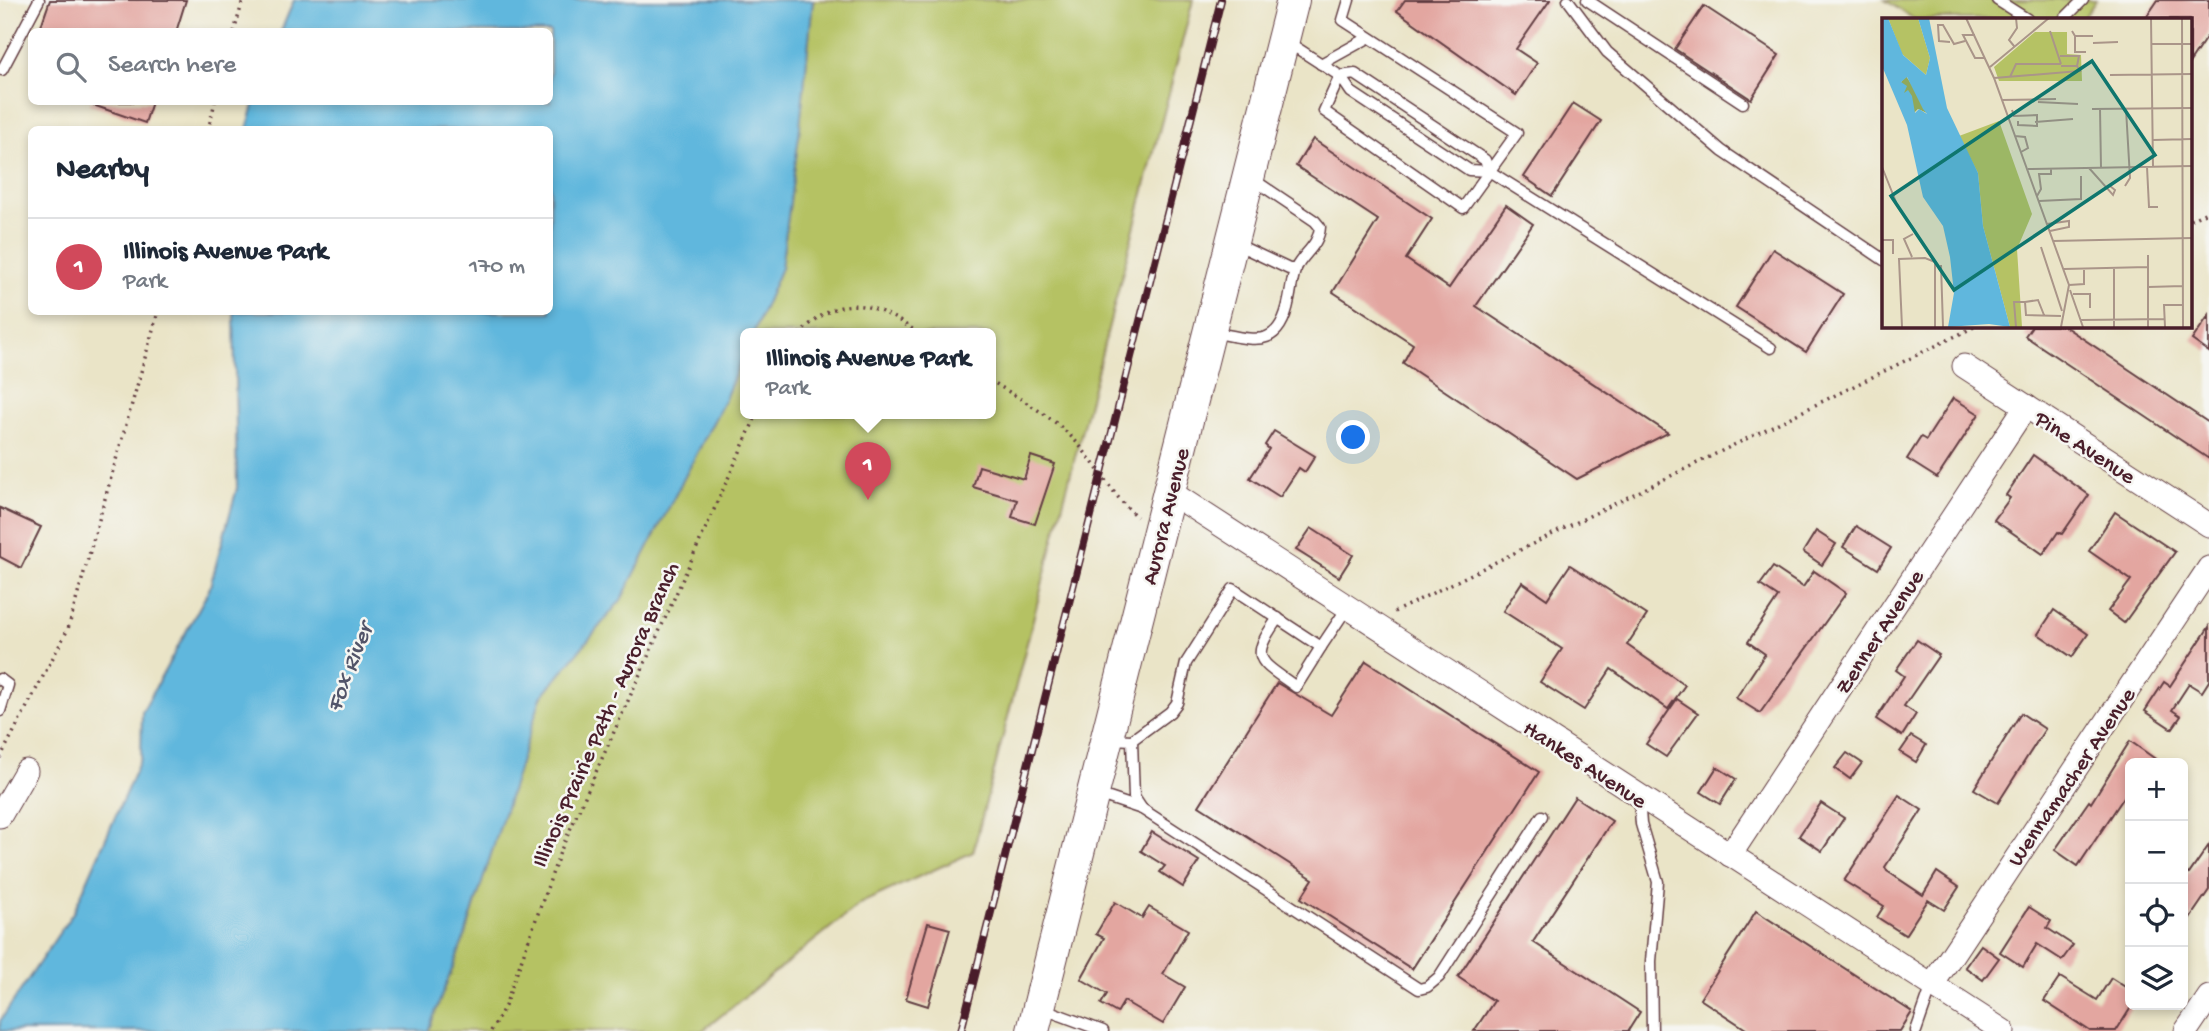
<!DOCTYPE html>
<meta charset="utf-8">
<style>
:root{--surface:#fff;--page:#f2f2f3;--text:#1f2937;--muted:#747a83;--line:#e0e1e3;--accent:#d1495b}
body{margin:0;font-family:"Gochi Hand",sans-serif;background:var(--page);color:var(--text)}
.controls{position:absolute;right:21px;bottom:21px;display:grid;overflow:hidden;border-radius:10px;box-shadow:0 4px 10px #0003}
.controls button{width:63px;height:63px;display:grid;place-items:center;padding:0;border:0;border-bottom:2px solid var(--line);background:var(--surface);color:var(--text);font:35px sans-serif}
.you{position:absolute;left:1354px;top:438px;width:24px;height:24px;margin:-18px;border:5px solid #fff;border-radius:50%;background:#1a73e8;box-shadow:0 0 0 10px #1a73e833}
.badge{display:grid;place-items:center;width:46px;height:46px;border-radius:50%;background:var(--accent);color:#fff;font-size:23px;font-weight:700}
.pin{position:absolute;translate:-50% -58px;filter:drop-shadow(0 2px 4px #0008)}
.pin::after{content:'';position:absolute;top:37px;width:24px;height:21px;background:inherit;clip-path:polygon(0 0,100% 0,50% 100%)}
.popup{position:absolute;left:740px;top:328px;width:256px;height:91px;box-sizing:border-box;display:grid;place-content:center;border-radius:10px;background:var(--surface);filter:drop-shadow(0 2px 5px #0005);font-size:23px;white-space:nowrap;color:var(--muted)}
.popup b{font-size:26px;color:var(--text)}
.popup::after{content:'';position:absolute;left:50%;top:100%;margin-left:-14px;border:14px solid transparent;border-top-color:var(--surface)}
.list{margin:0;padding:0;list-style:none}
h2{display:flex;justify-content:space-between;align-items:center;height:91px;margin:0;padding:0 28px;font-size:30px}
h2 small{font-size:23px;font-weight:400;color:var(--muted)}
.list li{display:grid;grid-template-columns:46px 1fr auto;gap:21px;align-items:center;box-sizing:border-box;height:98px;padding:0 28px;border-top:2px solid var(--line)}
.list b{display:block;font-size:26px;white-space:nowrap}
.list p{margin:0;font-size:23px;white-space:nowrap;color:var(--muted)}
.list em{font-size:23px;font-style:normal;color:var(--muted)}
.icon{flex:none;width:38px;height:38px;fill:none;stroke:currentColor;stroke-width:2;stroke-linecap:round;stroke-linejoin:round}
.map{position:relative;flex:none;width:2209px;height:1031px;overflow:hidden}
.search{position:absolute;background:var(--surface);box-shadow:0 4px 10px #0003;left:28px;top:28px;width:525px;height:77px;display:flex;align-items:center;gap:18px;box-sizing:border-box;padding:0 24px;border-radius:10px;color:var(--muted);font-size:26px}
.panel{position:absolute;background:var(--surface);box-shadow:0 4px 10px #0003;left:28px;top:126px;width:525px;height:189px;border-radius:10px}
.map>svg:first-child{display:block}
</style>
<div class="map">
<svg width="2209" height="1031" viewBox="0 0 2209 1031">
<rect width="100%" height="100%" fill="#f6f6f2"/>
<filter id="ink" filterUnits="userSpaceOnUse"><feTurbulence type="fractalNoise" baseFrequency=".0143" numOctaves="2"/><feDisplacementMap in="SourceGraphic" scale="14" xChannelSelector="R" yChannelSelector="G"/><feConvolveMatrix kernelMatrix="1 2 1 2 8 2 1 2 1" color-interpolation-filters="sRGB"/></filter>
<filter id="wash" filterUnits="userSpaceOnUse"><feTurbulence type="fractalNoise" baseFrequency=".00686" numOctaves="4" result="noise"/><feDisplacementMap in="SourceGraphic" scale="28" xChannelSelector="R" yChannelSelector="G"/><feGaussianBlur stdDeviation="1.57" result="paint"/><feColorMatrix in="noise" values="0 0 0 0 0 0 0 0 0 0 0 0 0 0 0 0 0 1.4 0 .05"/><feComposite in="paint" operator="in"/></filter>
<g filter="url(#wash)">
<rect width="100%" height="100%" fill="#eae4c7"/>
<g fill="#b5c264" stroke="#807048" stroke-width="2">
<polygon points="813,0 1193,0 973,852 861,903 702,1031 428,1031 465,936 541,697 621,600 724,401 745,351 746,414 990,414 990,334 753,334 781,268 799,136"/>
<polygon points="1885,0 2096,0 2083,19 1914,19"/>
</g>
<polygon fill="#60b7dd" stroke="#556b84" stroke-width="2" points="294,0 813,0 799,136 781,268 753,334 746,334 745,351 724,401 621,600 541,697 465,936 428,1031 0,1031 0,1021 74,911 141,758 142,712 209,590 237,488 234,312 550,312 550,130 247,129 255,102 550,102 550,32 281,31"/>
<g id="blocks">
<g fill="#e3a6a0">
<polygon points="50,0 186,0 176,32 48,32 40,29"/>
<polygon points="1405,0 1550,0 1516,49 1537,63 1516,95 1397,11"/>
<polygon points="2158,0 2209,0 2209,33 2190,62 2190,19 2145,19"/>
<polygon points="1704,6 1779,55 1751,99 1675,49"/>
<polygon points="90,102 152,102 145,123 90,104"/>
<polygon points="1573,103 1601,121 1552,196 1524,177"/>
<polygon points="1313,139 1432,219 1406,259 1449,288 1506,205 1533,224 1476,306 1668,433 1577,479 1403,363 1413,344 1333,292 1378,220 1296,166"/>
<polygon points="1773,249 1843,294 1806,352 1736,307"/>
<polygon points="2209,315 2209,352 2192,340"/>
<polygon points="2032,326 2064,326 2209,423 2209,459 2025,336"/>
<polygon points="1953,398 1979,414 1937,478 1907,459 1921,437 1926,440"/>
<polygon points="1274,431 1315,456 1305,472 1299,468 1280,497 1250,478 1269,449 1265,445"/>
<polygon points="2033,455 2089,495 2062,534 2058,532 2043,554 1994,520 2010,498 2006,495"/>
<polygon points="1031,456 1055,464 1035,524 1012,517 1017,500 973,487 979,466 1024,479"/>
<polygon points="0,508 41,527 21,568 0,557"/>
<polygon points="2115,512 2175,552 2124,623 2108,611 2131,580 2089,551"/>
<polygon points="1856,526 1891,548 1878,569 1843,547"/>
<polygon points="1311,528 1353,555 1339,577 1296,550"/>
<polygon points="1816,531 1836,544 1822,565 1803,552"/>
<polygon points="1570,565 1647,615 1627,645 1685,685 1668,709 1611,669 1584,710 1540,682 1562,649 1503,611 1522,582 1547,599"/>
<polygon points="1773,567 1803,587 1814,571 1846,593 1760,713 1736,698 1765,654 1748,642 1778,597 1760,585"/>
<polygon points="2054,610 2088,634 2072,657 2038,634"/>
<polygon points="2209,627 2209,681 2202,692 2189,684 2172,710 2181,716 2172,729 2145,711 2164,682 2170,686"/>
<polygon points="1917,640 1939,655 1904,706 1916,714 1902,736 1876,719 1904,676 1896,670"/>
<polygon points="1366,661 1539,772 1412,969 1301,898 1313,879 1199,806 1277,683 1331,715"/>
<polygon points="1677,699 1698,713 1666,757 1646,744"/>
<polygon points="2021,713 2045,729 1998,803 1974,789"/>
<polygon points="1911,736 1926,745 1916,762 1900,752"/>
<polygon points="2130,741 2161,763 2130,763 2130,788 2078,866 2055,850 2089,801 2091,803"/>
<polygon points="1847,753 1862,763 1850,779 1835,768"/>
<polygon points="1717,767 1736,779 1720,804 1701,792"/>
<polygon points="1899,795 1922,810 1885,867 1887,871 1923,895 1937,872 1959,887 1944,910 1928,900 1905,935 1877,917 1884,906 1844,881"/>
<polygon points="1575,797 1612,821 1533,942 1640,1012 1628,1031 1474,1031 1494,1001 1458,977"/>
<polygon points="1821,803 1844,818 1822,851 1799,836"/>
<polygon points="1152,832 1199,861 1183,887 1160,872 1165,866 1141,851"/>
<polygon points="2209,845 2209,890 2183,928 2183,870 2189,874"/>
<polygon points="1115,902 1142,918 1149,907 1188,930 1163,974 1185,987 1163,1024 1124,1001 1117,1013 1101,1004 1107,994 1081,979 1104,938 1096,934"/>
<polygon points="2029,907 2051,921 2047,928 2073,945 2062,960 2037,944 2023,967 2000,952"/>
<polygon points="1756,911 1912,1012 1900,1031 1749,1031 1700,999"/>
<polygon points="928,923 950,929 928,1006 906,999"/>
<polygon points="1981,945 1999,958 1983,980 1965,967"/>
<polygon points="2060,977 2097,1000 2111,978 2130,990 2130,1009 2116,1031 2090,1031 2044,1001"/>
</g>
</g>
</g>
<g filter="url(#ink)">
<use href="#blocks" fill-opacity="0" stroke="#623d42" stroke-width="2"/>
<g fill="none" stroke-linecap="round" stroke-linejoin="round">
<defs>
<g id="service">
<polyline points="1568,0 1607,52 1722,151 1884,260"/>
<polyline points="1587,0 1743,103"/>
<polyline points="1997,0 2027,19"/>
<polyline points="2064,19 2083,0"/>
<polyline points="1286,41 1340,76 1351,92 1469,170 1489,171 1771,348"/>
<polyline points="1321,64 1368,38"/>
<polyline points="2,70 39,0"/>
<polyline points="1340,76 1324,111 1463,208 1517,133 1343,20 1349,0"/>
<polyline points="1340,76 1355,74 1485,160 1489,171"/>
<polyline points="1234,243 1289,269 1296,269"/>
<path d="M1211 332C1253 339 1279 352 1289 300 1291 291 1292 277 1296 268 1304 253 1319 245 1320 227L1315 221 1251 178"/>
<path d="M1278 618C1248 660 1259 660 1296 687L1321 647"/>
<polyline points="0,679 8,685 0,711"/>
<polyline points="1112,739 1132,740 1170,712 1177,703 1186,663 1233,589 1321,647 1347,608"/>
<polyline points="1132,740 1134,797 1142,809"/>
<polyline points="1097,794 1142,809 1419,989 1427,987 1439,977 1542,816"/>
<polyline points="1639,797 1641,824 1658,882 1651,961 1652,1031"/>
<polyline points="1041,1008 1103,1031"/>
<polyline points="1916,1031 1932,985"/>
</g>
<g id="minor">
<polyline points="1964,366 2209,525"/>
<polyline points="1170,492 2003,1031"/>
<polyline points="0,816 26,771"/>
<polyline points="1730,855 2026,406"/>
<polyline points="1932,985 2209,568"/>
<polyline points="2186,1031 2209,997"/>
</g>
<polyline id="secondary" points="1033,1031 1293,0"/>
</defs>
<use href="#service" stroke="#623d42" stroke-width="13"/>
<use href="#minor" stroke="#623d42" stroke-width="25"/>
<use href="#secondary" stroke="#623d42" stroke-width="34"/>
<g stroke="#623d42" stroke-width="3.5" stroke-dasharray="2 5" stroke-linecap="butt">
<polyline points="234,32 243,0"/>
<polyline points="208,130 215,102"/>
<polyline points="2190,220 2209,211"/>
<path d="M799 334C844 290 872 302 920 334"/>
<path d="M990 380C1021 400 1055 417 1079 445 1099 469 1114 497 1137 517"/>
<polyline points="1394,612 1976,326"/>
<polyline points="0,758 68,629 158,312"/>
<polyline points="491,1031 505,1006 560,852 757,414"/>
</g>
<use href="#service" stroke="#fff" stroke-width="10"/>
<use href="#minor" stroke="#fff" stroke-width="23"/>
<use href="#secondary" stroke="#fff" stroke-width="32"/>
<defs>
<polyline id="rail" points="961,1031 1221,0"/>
</defs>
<use href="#rail" stroke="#4a1f2b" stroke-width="8"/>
<use href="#rail" stroke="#f6f6f2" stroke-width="5" stroke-dasharray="16" stroke-linecap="butt"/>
</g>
</g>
<g text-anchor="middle" stroke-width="5" stroke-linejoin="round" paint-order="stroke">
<g font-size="23" fill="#4a1f2b" stroke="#f6f6f2">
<text transform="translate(2086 446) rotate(33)" y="8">Pine Avenue</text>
<text transform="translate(1164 516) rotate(-76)" y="8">Aurora Avenue</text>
<text transform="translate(1878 631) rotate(-57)" y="8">Zenner Avenue</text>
<text transform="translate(604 714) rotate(-66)" y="8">Illinois Prairie Path - Aurora Branch</text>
<text transform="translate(1586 763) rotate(33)" y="8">Hankes Avenue</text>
<text transform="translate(2070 776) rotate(-56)" y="8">Wennamacher Avenue</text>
</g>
<g font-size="24" font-style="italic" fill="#525469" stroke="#f6f6f2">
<text transform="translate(348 667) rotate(-69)" y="8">Fox River</text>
</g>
</g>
<g transform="translate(1882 18)">
<rect width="310" height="310" fill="#eae4c7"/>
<path d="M6 0H36L48 40 44 57 20 36ZM153 14H185V36L199 37 200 63H117L112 49ZM117 103 150 196 135 231 140 309H128L101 208 96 155 77 118Z" fill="#b5c264"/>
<path d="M24 58 38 79 47 96 36 91 32 95 21 75 19 64Z" fill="#90a85a"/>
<path d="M0 0H6L21 37 44 57 48 40 36 0H47L65 90 96 155 101 208 128 309 107 306 66 309 72 275 68 239 61 208 41 179 25 107 0 48ZM25 59 41 91 45 96 37 91 33 95 30 78 26 72 22 75 25 68 19 64Z" fill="#60b7dd" fill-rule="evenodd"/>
<path fill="none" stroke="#aa9589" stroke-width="2" d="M84 0 112 60 187 267 179 309M269 0 271 149M300 0 301 309M168 13 179 46M190 13 193 18H211M93 17H81L93 40H103M193 18V34H204M68 24 57 23 56 7H61L72 26 83 23M211 25 236 24M269 26H310M132 28 127 22 135 10 134 0M178 38H197L195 48M108 49 167 0M228 57 310 56M128 59 134 46H179M112 60 198 53 195 48H179M120 82 174 81M156 84 196 86M210 91 310 90M218 91 219 150M130 92 132 98 155 97V108L136 107V103M153 104 191 101M133 118 143 119 146 130 139 134M271 122 310 121M0 149 14 184M265 149 267 189H276M207 150 231 177 233 172 228 168M146 151 310 148M243 168 248 160 244 91M155 178 159 171 157 156H169V151M157 183 199 181V158M165 206 187 203V209L168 213M0 222H11V236M171 223 310 220M159 229 180 293M266 237V309M30 239 22 221 31 216M59 247 61 309M232 250V309M182 251 266 249M187 267 202 266V251M266 269 301 268M188 272 201 309M191 276H208V290M143 284 156 282 162 297M199 302 282 301M20 309 17 241 43 240 53 244V309M134 309 132 284H143L144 297 179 298M283 309 282 287H301"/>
<path fill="#0f766e" fill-opacity="0.15" stroke="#0f766e" stroke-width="3.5" d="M210 43 273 137 72 272 9 178Z"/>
<rect width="310" height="310" fill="none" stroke="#4a1f2b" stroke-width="3.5"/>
</g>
</svg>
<div class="controls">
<button>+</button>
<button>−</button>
<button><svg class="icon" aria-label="locate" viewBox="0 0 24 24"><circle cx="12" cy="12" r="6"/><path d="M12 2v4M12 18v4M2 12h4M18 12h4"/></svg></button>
<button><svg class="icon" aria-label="layers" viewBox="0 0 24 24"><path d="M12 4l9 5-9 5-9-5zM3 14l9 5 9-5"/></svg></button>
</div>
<div class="you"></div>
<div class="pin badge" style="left:868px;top:500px">1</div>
<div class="popup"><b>Illinois Avenue Park</b>Park</div>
<div class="search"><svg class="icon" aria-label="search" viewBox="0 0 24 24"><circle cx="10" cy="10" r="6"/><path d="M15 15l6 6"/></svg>Search here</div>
<section class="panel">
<h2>Nearby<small></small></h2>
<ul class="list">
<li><span class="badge">1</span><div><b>Illinois Avenue Park</b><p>Park</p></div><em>170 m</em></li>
</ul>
</section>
</div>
